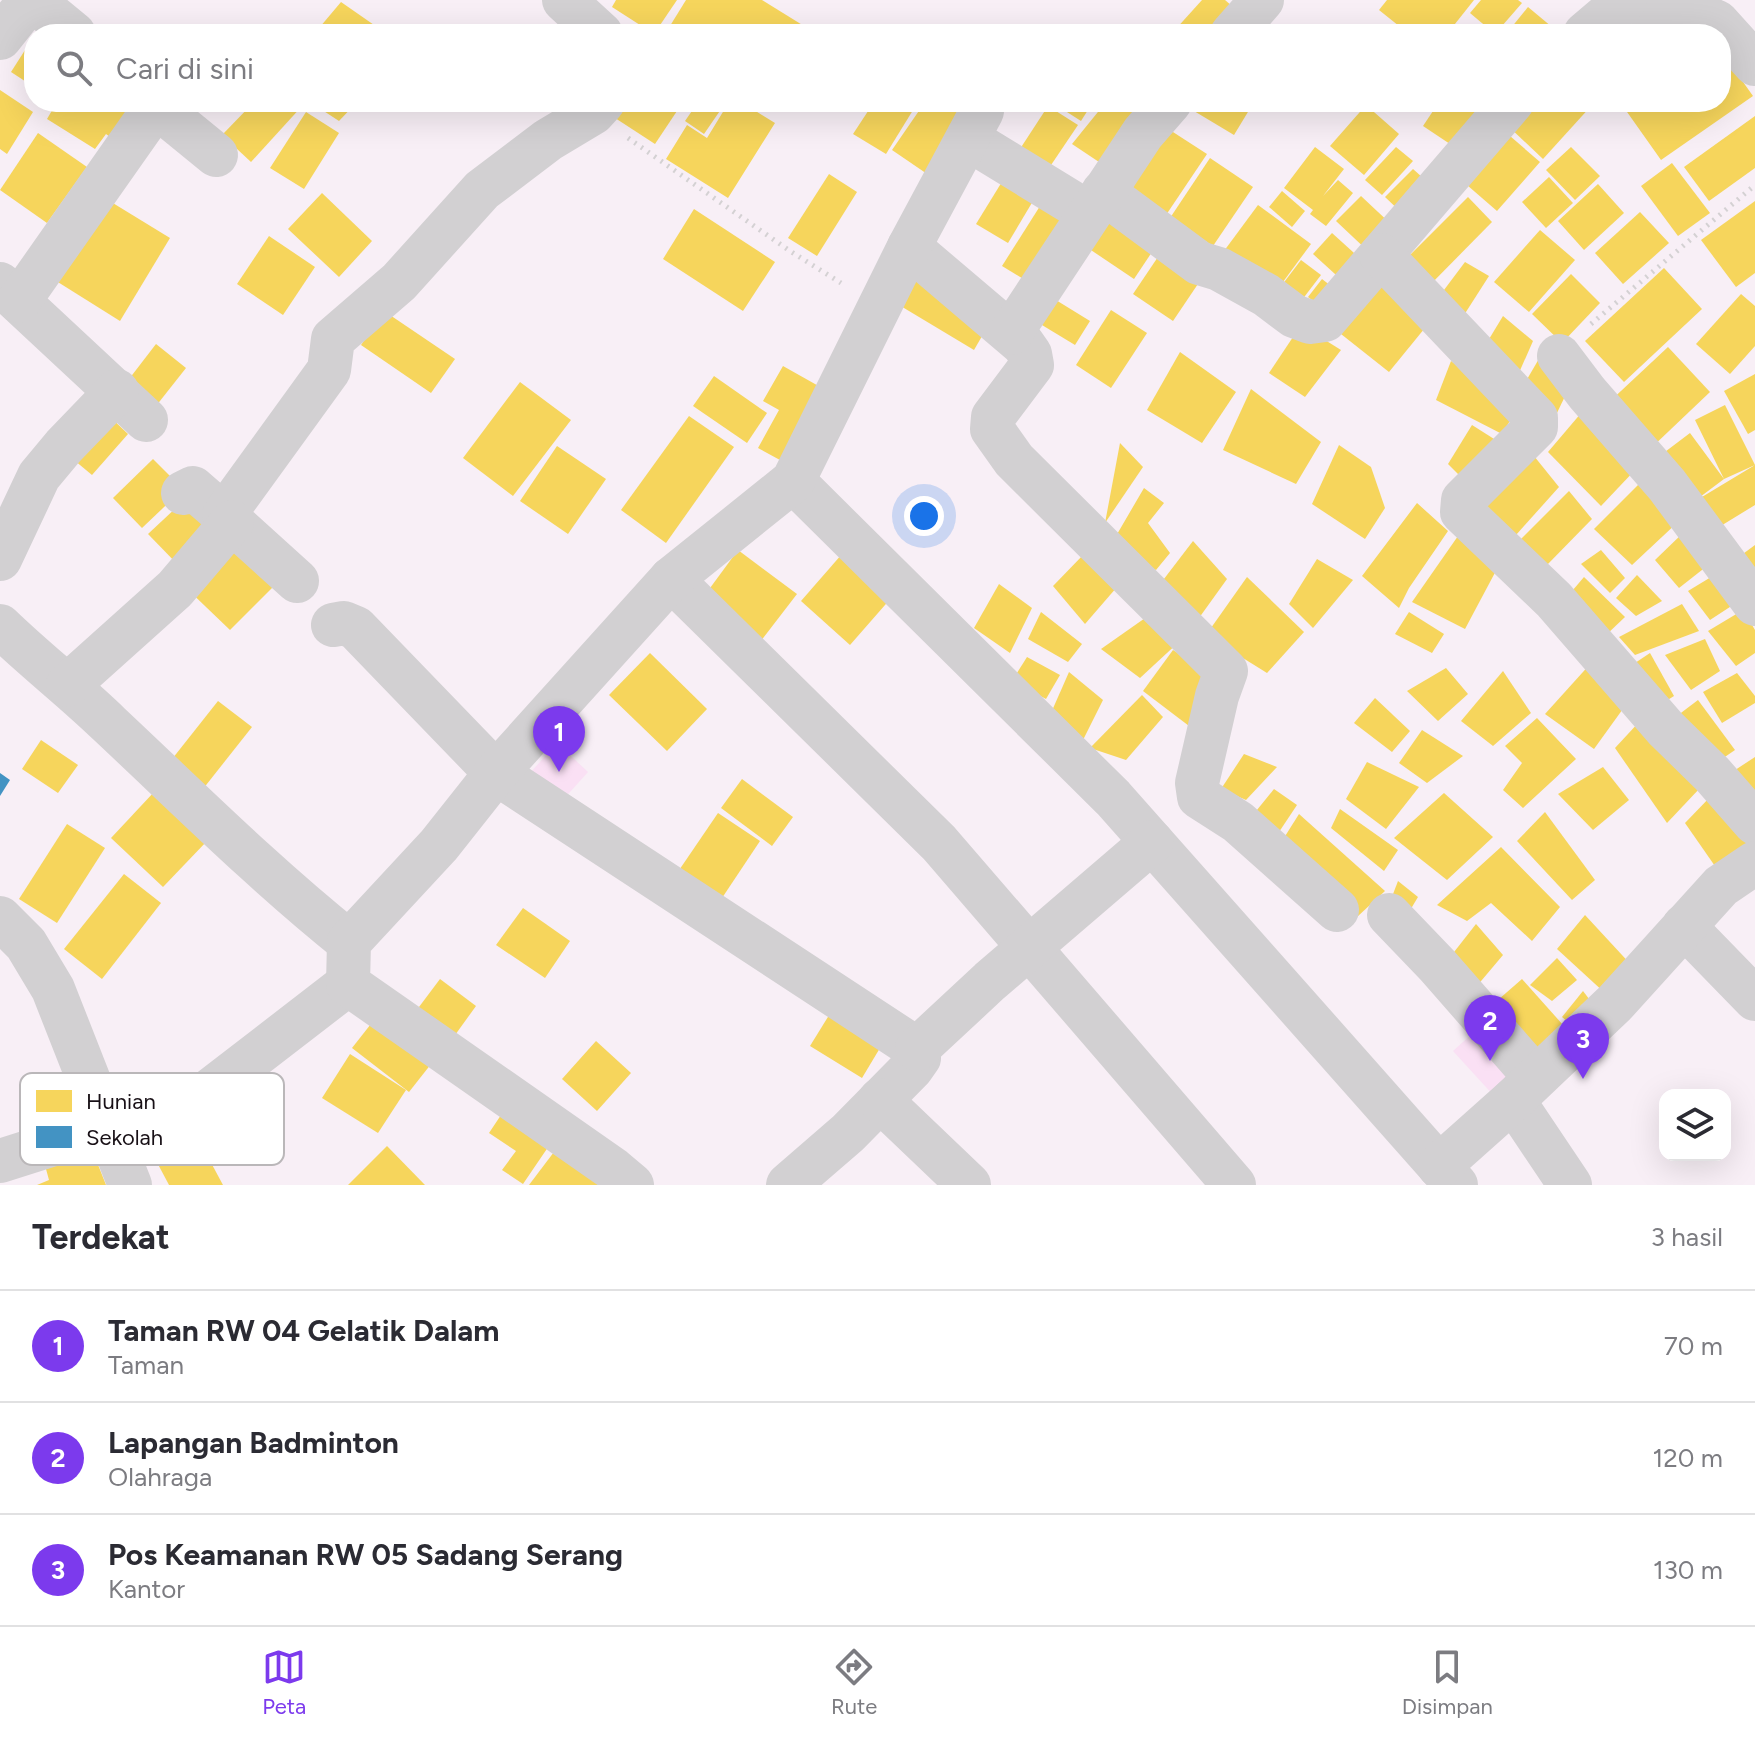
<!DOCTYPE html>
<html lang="id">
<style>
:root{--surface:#fff;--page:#f7f7f7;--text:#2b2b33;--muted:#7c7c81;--line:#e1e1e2;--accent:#7c3aed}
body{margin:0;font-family:Figtree,sans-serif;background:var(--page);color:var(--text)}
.controls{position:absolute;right:24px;bottom:24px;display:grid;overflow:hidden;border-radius:16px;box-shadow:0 8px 32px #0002}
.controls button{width:72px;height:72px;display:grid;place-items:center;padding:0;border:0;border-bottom:2px solid var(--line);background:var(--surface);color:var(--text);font:40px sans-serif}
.you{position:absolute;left:924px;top:516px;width:28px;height:28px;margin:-20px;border:6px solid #fff;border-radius:50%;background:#1a73e8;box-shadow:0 0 0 12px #1a73e833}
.badge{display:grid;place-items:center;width:52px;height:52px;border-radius:50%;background:var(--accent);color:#fff;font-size:26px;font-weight:700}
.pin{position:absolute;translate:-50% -66px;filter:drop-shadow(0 2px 4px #0008)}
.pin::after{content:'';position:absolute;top:42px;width:28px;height:24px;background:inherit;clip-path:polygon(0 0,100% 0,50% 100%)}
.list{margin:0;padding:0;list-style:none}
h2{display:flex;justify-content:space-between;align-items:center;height:104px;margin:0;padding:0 32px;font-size:34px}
h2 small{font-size:26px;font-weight:400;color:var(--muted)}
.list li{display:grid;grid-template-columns:52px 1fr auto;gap:24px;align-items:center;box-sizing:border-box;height:112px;padding:0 32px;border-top:2px solid var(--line)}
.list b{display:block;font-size:30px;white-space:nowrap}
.list p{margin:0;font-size:26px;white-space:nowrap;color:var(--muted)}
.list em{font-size:26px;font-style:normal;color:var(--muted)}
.icon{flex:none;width:44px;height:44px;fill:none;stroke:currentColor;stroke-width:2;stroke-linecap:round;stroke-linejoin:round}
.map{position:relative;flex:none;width:1755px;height:1185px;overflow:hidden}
.search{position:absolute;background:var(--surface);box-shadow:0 8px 32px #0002;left:24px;right:24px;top:24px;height:88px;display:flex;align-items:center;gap:20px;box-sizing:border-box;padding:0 28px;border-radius:32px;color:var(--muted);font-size:30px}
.sheet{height:440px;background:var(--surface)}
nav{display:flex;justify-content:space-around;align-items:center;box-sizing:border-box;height:112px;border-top:2px solid var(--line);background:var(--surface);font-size:22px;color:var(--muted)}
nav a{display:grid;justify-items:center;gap:4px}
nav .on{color:var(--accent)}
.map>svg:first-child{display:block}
</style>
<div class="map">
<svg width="1755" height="1185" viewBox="0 0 1755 1185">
<rect width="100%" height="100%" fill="#f8eff6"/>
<g fill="#fae0f4">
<polygon points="557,743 588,772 561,802 530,773"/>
<polygon points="1483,1024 1526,1071 1496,1098 1453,1051"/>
</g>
<g fill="#f6d55c">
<polygon points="616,0 677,0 654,34 612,7"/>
<polygon points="686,0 762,0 804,26 799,34 665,34"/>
<polygon points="1202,0 1225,0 1232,6 1208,34 1177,34 1174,31"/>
<polygon points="1387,0 1474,0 1447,34 1409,34 1379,10"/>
<polygon points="1481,0 1518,0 1522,3 1495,34 1470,13"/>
<polygon points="341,2 387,34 314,34"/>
<polygon points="1528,7 1558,32 1556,34 1506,34"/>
<polygon points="34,36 34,87 11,72"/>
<polygon points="1721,51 1753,96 1661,160 1620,102 1721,102"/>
<polygon points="0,90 33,112 7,154 0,149"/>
<polygon points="57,102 149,102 121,145 106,134 95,149 47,119"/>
<polygon points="254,102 300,102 303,105 251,162 222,135"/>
<polygon points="310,102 357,102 339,121"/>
<polygon points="621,102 683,102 655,144 612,116"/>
<polygon points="698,102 726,102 704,134 685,121"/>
<polygon points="729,102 741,102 775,123 728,198 666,159 687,125 707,138"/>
<polygon points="874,102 918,102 886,154 853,134"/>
<polygon points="925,102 951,102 974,117 933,178 892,150"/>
<polygon points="1057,102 1093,102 1081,121 1056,105"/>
<polygon points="1106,102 1131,102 1147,113 1111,170 1072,144"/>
<polygon points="1199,102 1254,102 1234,135 1194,111"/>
<polygon points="1383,102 1404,102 1396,112"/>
<polygon points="1439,102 1490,102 1459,150 1423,126"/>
<polygon points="1528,102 1589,102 1592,105 1543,159 1507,125"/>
<polygon points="1366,105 1399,134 1364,175 1330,146"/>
<polygon points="1048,106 1078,125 1047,171 1018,152"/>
<polygon points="306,112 339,133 304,189 270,168"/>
<polygon points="1755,116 1755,168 1709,201 1684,167"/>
<polygon points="1159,123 1207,154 1164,218 1116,186"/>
<polygon points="38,133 87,167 47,223 0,190"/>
<polygon points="1510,136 1540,162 1497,211 1467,185"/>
<polygon points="1315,147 1344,169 1323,196 1338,180 1353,193 1326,226 1310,214 1313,210 1284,188"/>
<polygon points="1396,147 1413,161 1382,195 1365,180"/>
<polygon points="1571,147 1600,176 1575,200 1546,170"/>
<polygon points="1210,158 1253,187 1213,246 1170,218"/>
<polygon points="1672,163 1710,213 1678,236 1641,186"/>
<polygon points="1413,169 1432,186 1404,215 1385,197"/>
<polygon points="1008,172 1039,191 1008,243 976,224"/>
<polygon points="829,174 857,192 817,256 788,238"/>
<polygon points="1549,177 1573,203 1546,228 1522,202"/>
<polygon points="1598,184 1624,213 1584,250 1558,221"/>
<polygon points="1282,191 1305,211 1292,227 1269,207"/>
<polygon points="322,193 372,241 339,277 288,229"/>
<polygon points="1047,195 1075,212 1030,283 1002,266"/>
<polygon points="1361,196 1394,227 1370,253 1336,221"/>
<polygon points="103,197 170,238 120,321 53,279"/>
<polygon points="1468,197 1492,222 1426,289 1401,264"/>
<polygon points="1755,201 1755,273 1736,287 1701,240"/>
<polygon points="1106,204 1160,240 1134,279 1079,242"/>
<polygon points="1258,205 1311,244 1277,290 1224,251"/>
<polygon points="694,209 775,262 743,311 663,259"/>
<polygon points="1640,212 1669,243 1623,284 1595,253"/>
<polygon points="1540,230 1575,260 1529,312 1494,282"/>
<polygon points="1332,233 1364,262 1346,284 1313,254"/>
<polygon points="269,236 315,267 283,315 237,284"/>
<polygon points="1164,248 1204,275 1173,321 1133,294"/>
<polygon points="1301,260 1321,275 1292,313 1272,298"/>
<polygon points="1465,262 1489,276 1464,315 1435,302"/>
<polygon points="1664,268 1702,309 1624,382 1585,341"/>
<polygon points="1571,274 1600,303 1562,343 1532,314"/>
<polygon points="1322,279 1340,293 1326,311 1308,297"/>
<polygon points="915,280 989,324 974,350 899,305"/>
<polygon points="1381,281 1429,323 1389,372 1341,334"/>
<polygon points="1741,294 1755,306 1755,346 1730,374 1696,344"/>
<polygon points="1051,297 1090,321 1075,345 1037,322"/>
<polygon points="1111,310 1147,333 1111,388 1076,365"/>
<polygon points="384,311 455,359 431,393 361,345"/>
<polygon points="1503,316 1533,341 1518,375 1480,354"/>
<polygon points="1301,325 1341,350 1305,397 1269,373"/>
<polygon points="156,344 186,368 156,406 126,383"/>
<polygon points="1668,347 1710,392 1649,450 1606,405"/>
<polygon points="1180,352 1236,392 1202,443 1147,410"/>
<polygon points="1540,357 1568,390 1556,415 1519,393"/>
<polygon points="1451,361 1516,411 1502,434 1436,400"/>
<polygon points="783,366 831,393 791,466 758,448 779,410 763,401"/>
<polygon points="1755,374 1755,430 1748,434 1724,391"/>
<polygon points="714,376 767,413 747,443 693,406"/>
<polygon points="520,382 571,420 513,496 463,458"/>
<polygon points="1251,389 1321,442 1296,484 1223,450"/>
<polygon points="1725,405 1755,465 1724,479 1692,503 1755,465 1755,505 1706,535 1653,461 1690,433 1724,479 1695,420"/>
<polygon points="1582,412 1636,469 1601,506 1548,452"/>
<polygon points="106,413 128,434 92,475 68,455"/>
<polygon points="689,416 734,447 666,543 621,510"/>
<polygon points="1472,425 1502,444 1468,484 1448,464"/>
<polygon points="1120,443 1143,467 1105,523"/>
<polygon points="1339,445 1371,467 1385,508 1365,539 1312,504"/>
<polygon points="557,446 606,479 568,534 520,501"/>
<polygon points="1534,456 1559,487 1516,535 1477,507"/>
<polygon points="153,459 183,489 142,528 113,498"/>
<polygon points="1644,479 1679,521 1632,565 1594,529"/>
<polygon points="1144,488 1164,503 1148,523 1170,553 1156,570 1109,548"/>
<polygon points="194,491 227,526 182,569 148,534"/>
<polygon points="1569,491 1592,519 1546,566 1519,541"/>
<polygon points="1417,503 1448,531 1409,588 1399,608 1362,576"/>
<polygon points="236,527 285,575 230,630 181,583"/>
<polygon points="1684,532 1707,566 1679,588 1655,560"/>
<polygon points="1458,536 1498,567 1465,629 1412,602"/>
<polygon points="1193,541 1227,579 1199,618 1154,592"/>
<polygon points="1755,545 1755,592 1732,562"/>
<polygon points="738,550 797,594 757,646 699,603"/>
<polygon points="1601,550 1625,578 1610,593 1581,564"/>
<polygon points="1085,553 1117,587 1085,624 1053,586"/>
<polygon points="842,554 892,597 850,645 801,601"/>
<polygon points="1317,559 1353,580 1313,628 1289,604"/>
<polygon points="1716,574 1736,603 1710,620 1688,591"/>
<polygon points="1637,575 1662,601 1636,616 1616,598"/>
<polygon points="1247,577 1304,632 1267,673 1206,635"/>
<polygon points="1584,577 1625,617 1605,636 1567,597"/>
<polygon points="999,584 1032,608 1010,653 974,628"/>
<polygon points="1682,604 1699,631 1635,655 1619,637"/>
<polygon points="1743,610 1755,630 1755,653 1736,666 1708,631"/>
<polygon points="1041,612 1082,644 1068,662 1028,639"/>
<polygon points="1409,612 1444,634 1432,653 1395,634"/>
<polygon points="1148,616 1181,640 1140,678 1101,649"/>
<polygon points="1705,639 1720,671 1691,690 1665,655"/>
<polygon points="1173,650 1219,679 1193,729 1143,691"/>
<polygon points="650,653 707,709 667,751 609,695"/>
<polygon points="1650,653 1674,696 1658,706 1629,667"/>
<polygon points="1027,657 1060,675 1046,699 1012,681"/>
<polygon points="1592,662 1625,706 1594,749 1545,714"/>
<polygon points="1446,668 1468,694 1438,721 1407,691"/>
<polygon points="1503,671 1531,713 1493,746 1461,721"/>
<polygon points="1069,672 1103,700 1083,740 1051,713"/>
<polygon points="1737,673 1755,696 1755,703 1722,723 1703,692"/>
<polygon points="1142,695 1163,717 1126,760 1090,748"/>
<polygon points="1375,698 1410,731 1392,752 1354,723"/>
<polygon points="1698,700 1735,750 1716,763 1669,722"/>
<polygon points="218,701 252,727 199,794 165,768"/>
<polygon points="1537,718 1576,759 1523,808 1503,790 1522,763 1505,746"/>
<polygon points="1640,721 1700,788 1667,823 1615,748"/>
<polygon points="1422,730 1463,756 1427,783 1399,763"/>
<polygon points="41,740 78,765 58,793 22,769"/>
<polygon points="1244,754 1277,767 1246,800 1221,789"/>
<polygon points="1755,757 1755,802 1729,774"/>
<polygon points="1367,762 1419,787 1386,829 1346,799"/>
<polygon points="1603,767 1629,800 1593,830 1558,794"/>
<polygon points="742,779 793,817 772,846 721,808"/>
<polygon points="1274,789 1297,805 1277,835 1248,821"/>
<polygon points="155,791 207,841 163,887 111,838"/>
<polygon points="1444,793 1493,837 1447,880 1394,838"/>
<polygon points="1713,794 1752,845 1717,869 1685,823"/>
<polygon points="1340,809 1398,850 1384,871 1331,828"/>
<polygon points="1545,812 1595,880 1572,900 1517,841"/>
<polygon points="718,813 760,841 714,910 671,882"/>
<polygon points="1299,814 1385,891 1357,917 1277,849"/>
<polygon points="67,824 105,848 57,923 19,899"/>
<polygon points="1501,847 1560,907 1532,941 1491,903 1467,921 1437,905"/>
<polygon points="124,874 161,903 102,979 64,949"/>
<polygon points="1398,881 1418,897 1409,912 1390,902"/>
<polygon points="523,908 570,941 545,978 496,945"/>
<polygon points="1585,915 1634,968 1606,994 1557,949"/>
<polygon points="1476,924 1503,955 1476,987 1447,961"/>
<polygon points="1557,958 1577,980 1552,1001 1530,985"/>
<polygon points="440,979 476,1006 450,1042 413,1015"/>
<polygon points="1522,979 1572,1035 1533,1070 1483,1013"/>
<polygon points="1583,991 1596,1008 1576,1029 1562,1017"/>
<polygon points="831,1012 883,1043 862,1078 810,1046"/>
<polygon points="378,1015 435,1059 409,1092 352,1048"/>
<polygon points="596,1041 631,1073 597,1111 562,1079"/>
<polygon points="350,1054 406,1090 378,1133 322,1098"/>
<polygon points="509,1103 557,1134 523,1184 502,1170 516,1151 489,1133"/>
<polygon points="194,1131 223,1185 169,1185 152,1153"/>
<polygon points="560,1144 614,1185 529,1185"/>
<polygon points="387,1146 425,1185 348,1185"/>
<polygon points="93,1152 106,1185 37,1185 49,1180 46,1169"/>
</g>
<polygon fill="#4393c3" points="0,773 10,780 0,796"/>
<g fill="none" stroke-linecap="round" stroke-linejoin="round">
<g stroke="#d4d1d3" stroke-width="5" stroke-dasharray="2 6" stroke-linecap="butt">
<polyline points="628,138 790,251 841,283"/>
<polyline points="1591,324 1755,185"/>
</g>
<g stroke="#d2d0d2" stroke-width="44">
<polyline points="564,0 601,34"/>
<polyline points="1624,1 1683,8 1717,22 1755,64"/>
<polyline points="1232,34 1262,0"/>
<polyline points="1585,34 1625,0"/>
<polyline points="0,38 27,4 34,1 74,34"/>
<polyline points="156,106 216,155"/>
<polyline points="968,139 1089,213"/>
<polyline points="1103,192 1199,263 1219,269 1266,295 1294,316 1310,322 1325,320 1512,102"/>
<polyline points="909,247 1023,344 1030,354 1032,365 993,417 992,429 1014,460 1226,671 1217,696 1197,783 1199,797 1238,822 1337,910"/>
<polyline points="1381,255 1536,418 1536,427 1463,500 1462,512 1554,600 1666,729 1712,774 1755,823"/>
<polyline points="0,284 146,420"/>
<polyline points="19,301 156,106 152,102"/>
<polyline points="1011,333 1143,133 1170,102"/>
<polyline points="1559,356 1587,393 1667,485 1755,604"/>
<polyline points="793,481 1113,798 1456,1185"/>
<polyline points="183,493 193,488 224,515"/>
<polyline points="0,559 39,476 64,446 117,391"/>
<polyline points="671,579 939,843 1234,1185"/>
<polyline points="297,581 224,515 329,370 333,339 399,282 482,190 548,140 593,113 603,102"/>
<polyline points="333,625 344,623 356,628 496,773 917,1049 919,1058 912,1068 848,1133 788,1185"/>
<path d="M0 626C35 660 74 690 109 724 188 798 264 874 349 942"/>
<polyline points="68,685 175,589 232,522"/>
<polyline points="1389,915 1437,965 1535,1077"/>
<polyline points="0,918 26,944 53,989 130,1185"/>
<polyline points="1684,926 1755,999"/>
<polyline points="917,1049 990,981 1152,842"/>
<polyline points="880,1100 969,1185"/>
<polyline points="1513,1100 1570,1185"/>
<polyline points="115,1148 195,1102 348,984"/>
<polyline points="0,1161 107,1127"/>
<polyline points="1439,1166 1513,1100 1615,1003 1721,886 1755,863"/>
<polyline points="632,1185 613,1169 348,984 349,942 439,845 496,773 671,579 793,481 909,247 982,111"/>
</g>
</g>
<rect x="20" y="1073" width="264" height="92" rx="12" fill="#fff" stroke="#bab7b9" stroke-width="2"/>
<rect x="36" y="1090" width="36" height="22" fill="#f6d55c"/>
<rect x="36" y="1126" width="36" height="22" fill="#4393c3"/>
<g font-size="22" fill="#181016">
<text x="86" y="1109">Hunian</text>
<text x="86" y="1145">Sekolah</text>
</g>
</svg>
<div class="controls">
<button><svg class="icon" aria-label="layers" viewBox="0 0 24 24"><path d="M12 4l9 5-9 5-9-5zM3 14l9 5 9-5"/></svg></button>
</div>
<div class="you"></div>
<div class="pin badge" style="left:559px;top:772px">1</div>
<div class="pin badge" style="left:1490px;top:1061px">2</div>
<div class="pin badge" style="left:1583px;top:1079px">3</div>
<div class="search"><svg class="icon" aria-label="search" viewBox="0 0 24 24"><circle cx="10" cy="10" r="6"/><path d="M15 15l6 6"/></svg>Cari di sini</div>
</div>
<section class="sheet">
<h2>Terdekat<small>3 hasil</small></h2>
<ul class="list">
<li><span class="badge">1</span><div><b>Taman RW 04 Gelatik Dalam</b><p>Taman</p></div><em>70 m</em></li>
<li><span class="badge">2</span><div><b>Lapangan Badminton</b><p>Olahraga</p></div><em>120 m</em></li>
<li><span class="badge">3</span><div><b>Pos Keamanan RW 05 Sadang Serang</b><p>Kantor</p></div><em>130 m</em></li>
</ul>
</section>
<nav>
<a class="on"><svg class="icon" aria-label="map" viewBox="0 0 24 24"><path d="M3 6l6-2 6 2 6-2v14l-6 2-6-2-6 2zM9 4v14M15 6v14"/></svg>Peta</a>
<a><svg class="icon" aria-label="directions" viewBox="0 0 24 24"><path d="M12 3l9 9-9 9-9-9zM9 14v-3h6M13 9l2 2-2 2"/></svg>Rute</a>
<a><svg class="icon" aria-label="saved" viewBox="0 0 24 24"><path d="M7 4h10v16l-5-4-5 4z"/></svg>Disimpan</a>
</nav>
